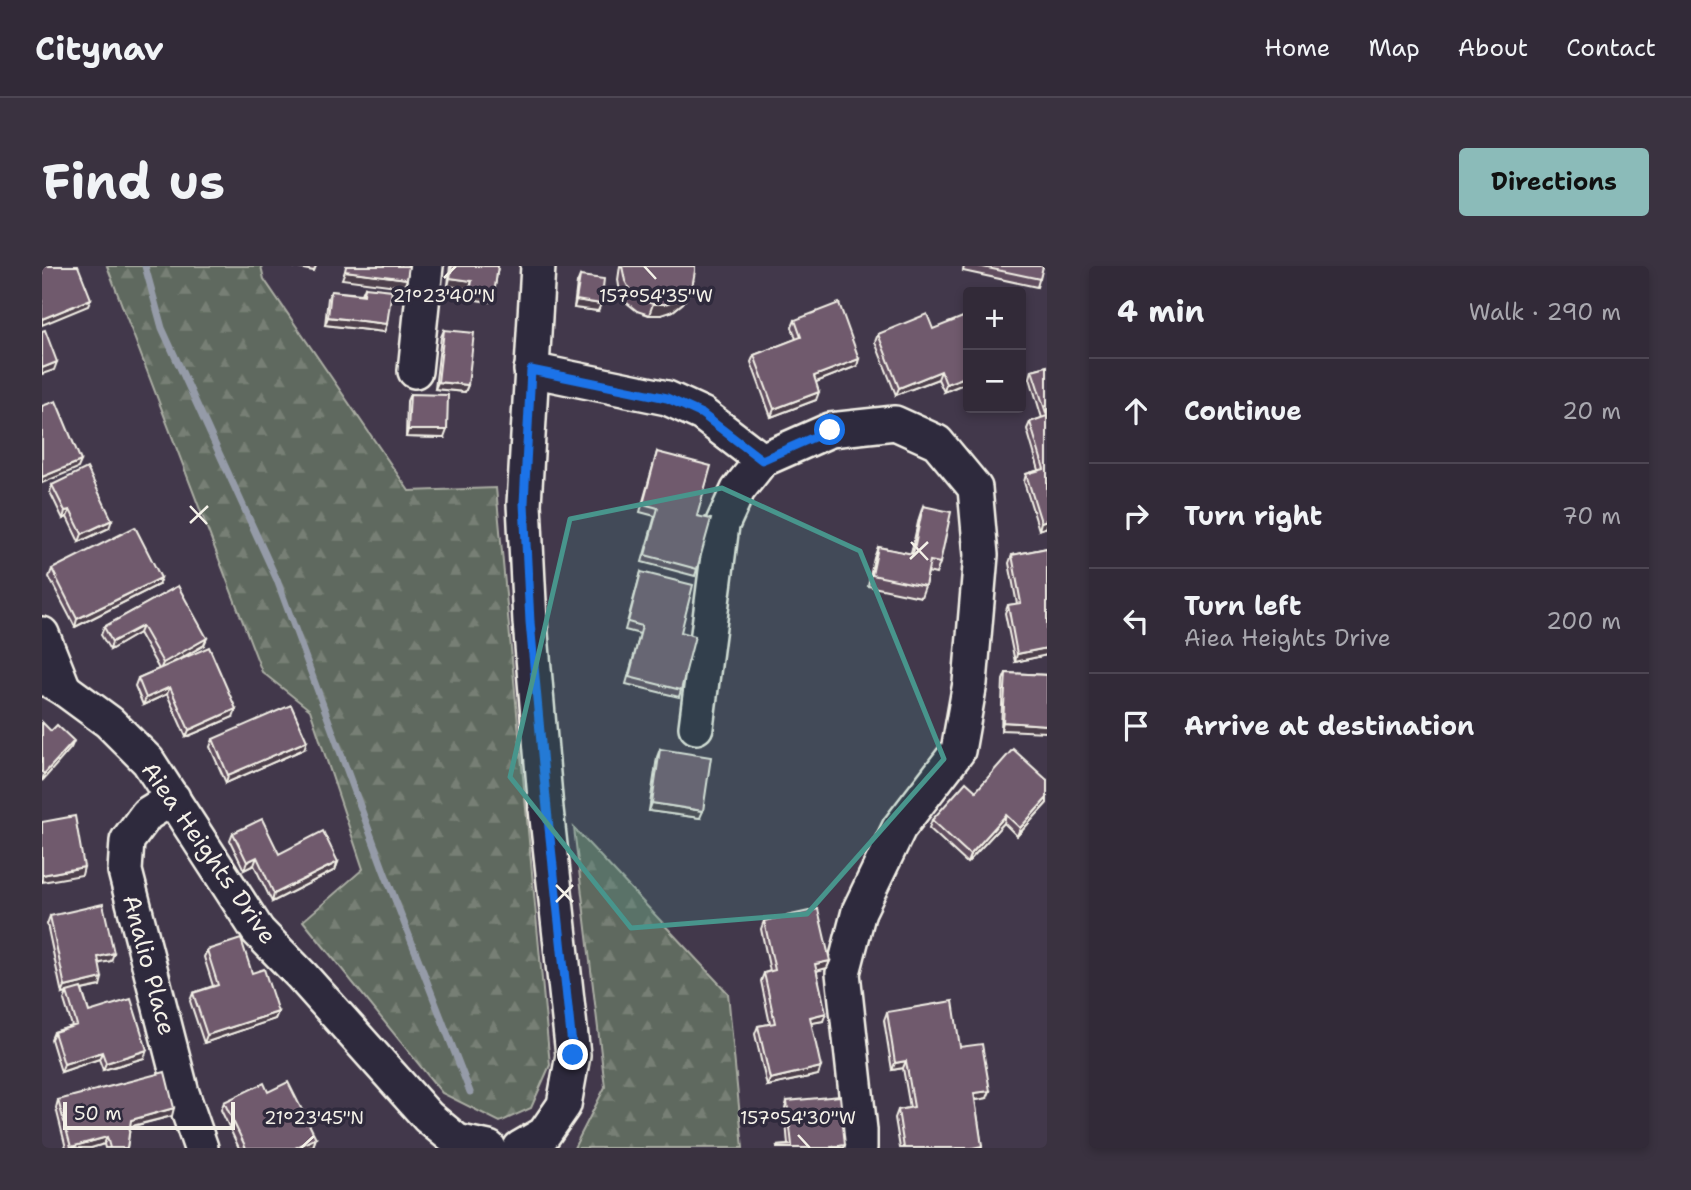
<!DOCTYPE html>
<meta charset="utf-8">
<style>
:root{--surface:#322a38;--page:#3a3240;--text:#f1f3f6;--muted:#a8a7ae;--line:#4d4653;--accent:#8bbbb9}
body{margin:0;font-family:"Shantell Sans",sans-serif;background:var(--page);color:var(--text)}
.controls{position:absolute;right:21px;top:21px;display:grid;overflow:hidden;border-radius:7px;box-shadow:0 4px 10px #0003}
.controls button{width:63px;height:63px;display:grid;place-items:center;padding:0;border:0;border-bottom:2px solid var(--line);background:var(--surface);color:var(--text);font:35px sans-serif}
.scale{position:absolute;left:21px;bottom:18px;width:172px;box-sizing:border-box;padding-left:7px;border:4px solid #f4f1e8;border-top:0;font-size:19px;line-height:24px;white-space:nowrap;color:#f4f1e8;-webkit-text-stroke:5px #2f2a3d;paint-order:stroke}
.stop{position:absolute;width:21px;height:21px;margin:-16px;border:5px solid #1a73e8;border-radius:50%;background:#fff}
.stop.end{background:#1a73e8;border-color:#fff;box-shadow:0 2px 7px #0008}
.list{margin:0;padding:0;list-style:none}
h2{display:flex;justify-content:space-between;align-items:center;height:91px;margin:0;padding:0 28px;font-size:30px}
h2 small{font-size:23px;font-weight:400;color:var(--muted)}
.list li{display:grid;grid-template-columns:46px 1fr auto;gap:21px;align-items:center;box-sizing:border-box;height:105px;padding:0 28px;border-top:2px solid var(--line)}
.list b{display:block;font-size:26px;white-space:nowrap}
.list p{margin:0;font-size:23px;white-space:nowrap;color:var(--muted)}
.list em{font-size:23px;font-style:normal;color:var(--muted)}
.icon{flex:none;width:38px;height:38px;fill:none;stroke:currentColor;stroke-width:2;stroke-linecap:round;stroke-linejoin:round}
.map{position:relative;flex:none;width:1005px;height:882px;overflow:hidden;border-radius:7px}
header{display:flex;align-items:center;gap:42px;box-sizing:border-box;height:98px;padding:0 35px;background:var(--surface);border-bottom:2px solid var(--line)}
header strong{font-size:33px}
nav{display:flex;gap:38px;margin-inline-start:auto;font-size:24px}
.intro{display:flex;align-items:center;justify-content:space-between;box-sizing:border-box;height:168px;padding:0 42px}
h1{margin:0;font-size:49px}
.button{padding:18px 32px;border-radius:7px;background:var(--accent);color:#111;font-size:24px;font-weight:700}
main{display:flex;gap:42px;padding:0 42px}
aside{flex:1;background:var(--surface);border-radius:7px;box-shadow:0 4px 10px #0003}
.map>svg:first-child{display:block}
</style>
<header>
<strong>Citynav</strong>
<nav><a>Home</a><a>Map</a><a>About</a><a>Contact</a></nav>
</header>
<div class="intro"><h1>Find us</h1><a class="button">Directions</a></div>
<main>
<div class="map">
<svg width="1005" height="882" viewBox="0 0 1005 882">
<defs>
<pattern id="forest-firs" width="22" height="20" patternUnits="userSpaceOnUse" patternTransform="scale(1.75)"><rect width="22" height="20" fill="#5f695e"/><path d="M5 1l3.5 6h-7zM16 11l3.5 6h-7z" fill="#777f75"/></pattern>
</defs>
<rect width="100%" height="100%" fill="#42384b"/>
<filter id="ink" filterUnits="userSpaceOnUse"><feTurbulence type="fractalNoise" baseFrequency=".0143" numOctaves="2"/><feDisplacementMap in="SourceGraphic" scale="14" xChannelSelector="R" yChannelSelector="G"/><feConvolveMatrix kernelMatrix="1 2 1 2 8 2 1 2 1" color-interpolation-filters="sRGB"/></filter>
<g filter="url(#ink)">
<g fill="url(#forest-firs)" stroke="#aaada3" stroke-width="2">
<polygon points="65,0 219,0 222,13 367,225 454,222 508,799 489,842 458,856 400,827 261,655 321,603 268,444 220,406"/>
<polygon points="532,562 686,727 701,882 532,882 563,821"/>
</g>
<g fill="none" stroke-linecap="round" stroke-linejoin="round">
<polyline stroke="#959ba8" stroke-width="7" points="103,0 120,62 235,314 342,605 428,826"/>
<defs>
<g id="minor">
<polyline points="489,104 625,132 660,148 720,194 788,164 853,157 895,176 933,222 939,289 928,417 916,485 857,562 817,645 801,707 818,864 818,882"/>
<polyline points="373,105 384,0"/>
<polyline points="0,368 22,423"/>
<polyline points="0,410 22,423 67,456 106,495 216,665 260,710 386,851 415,875 447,882"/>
<polyline points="654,461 680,259 696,224 720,194"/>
<polyline points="131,532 105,548 85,575 83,605 140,827 159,882"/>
<polyline points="478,882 502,868 522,839 531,789 504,543 488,356 482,238 496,0"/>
</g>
</defs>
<use href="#minor" stroke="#f4f1e8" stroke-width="38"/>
<use href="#minor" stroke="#2f2a3d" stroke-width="33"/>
</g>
<g fill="#604d5e" stroke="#f4f1e8" stroke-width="2">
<polygon points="246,0 274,0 272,5"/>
<polygon points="408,0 456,0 452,28 450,36 426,33 427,23 406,20"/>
<polygon points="578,0 653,0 647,27 641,37 631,45 619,49 607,49 595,45 585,37 578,26 576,14"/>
<polygon points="922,0 1001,0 995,21 921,5"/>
<polygon points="538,10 556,45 532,42 535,17"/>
<polygon points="323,21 345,58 342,66 283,59 286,32 289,25 320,28"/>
<polygon points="753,54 815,100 774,116 774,134 729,151 709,96 712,89 754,73 750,61"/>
<polygon points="891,63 926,116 902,126 896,113 854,129 833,76 836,68"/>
<polygon points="402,64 426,119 423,126 393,123 399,71"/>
<polygon points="1005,100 1005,261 997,264 982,216 984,208 997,204 985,163 988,156 1000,152 988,112 990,104"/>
<polygon points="368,128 402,172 364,171 365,135"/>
<polygon points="615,186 655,250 655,303 653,310 600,296 613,250 598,246"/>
<polygon points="10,219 67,262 37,276 25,251 21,253 8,226"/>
<polygon points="881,240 898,297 894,308 886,306 883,320 879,331 826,320 832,292 836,281 869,288 877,252"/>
<polygon points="1005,282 1005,389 973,396 963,347 966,339 975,338 967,297 970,289"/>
<polygon points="10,303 116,319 33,361 7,311"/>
<polygon points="599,306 639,366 639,424 637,431 584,418 598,368 583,364"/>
<polygon points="136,320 162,379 131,397 191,451 144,471 125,428 101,439 93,420 96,412 117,403 97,367 68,384 59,369 62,361"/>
<polygon points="964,407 1005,409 959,464 961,414"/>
<polygon points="171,473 262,483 184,517 168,481"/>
<polygon points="618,483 658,552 607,545 615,491"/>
<polygon points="1005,514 1005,537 975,570 962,557 925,597 887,562 890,554 934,525"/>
<polygon points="191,567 237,588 296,596 293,604 230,636 212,599 202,604 188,575"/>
<polygon points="8,650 69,695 57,697 58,720 40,724 47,746 102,792 61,804 57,793 19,806 9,773 12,766 30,760 22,734 25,727 20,728 5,658"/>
<polygon points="722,655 788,695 785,702 774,705 781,755 769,757 776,809 725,820 713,768 716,760 728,758 719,715 722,707 728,705 719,663"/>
<polygon points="165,684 210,707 236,746 233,753 162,777 148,735 151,727 171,720 162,691"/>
<polygon points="845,746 918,781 945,832 933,834 940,882 858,882 853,852 856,844 868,842 861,802 850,804 842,754"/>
<polygon points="226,826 274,872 271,880 266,882 197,882 179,844 182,836"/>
<polygon points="16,834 130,850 88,861 85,882 63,882 62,878 49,882 24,882 14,842"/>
<polygon points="745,835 803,879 802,882 735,882 735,880 746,879 743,843"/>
</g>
<g fill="#4e3f4c" stroke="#f4f1e8" stroke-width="2">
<polygon points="303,5 365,13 362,21 300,13"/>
<polygon points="408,12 430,15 427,23 406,20"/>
<polygon points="651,16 647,27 641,37 631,45 619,49 607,49 611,38"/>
<polygon points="428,25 452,28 450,36 426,33"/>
<polygon points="49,33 46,40 0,59 0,53"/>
<polygon points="534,34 559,38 556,45 532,42"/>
<polygon points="286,51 345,58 342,66 283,59"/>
<polygon points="817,93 815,100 769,118 772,110"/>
<polygon points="15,96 12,104 0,108 0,102"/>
<polygon points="899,105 896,113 854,129 857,122"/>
<polygon points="926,110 926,116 902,126 904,118"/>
<polygon points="396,116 426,119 423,126 393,123"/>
<polygon points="777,126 774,134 729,151 732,143"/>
<polygon points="366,164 405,164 402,172 364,171"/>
<polygon points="39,195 36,202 0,217 0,211"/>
<polygon points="28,244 25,251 21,253 23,245"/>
<polygon points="70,254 67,262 37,276 40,268"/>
<polygon points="1005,254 1005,261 997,264 999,256"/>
<polygon points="119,312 116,319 33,361 35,353"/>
<polygon points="100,360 97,367 68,384 70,376"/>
<polygon points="165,372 162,379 118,404 121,397"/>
<polygon points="1005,382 1005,389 973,396 975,388"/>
<polygon points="128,421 125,428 101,439 104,432"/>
<polygon points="194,443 191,451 144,471 147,464"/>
<polygon points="961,456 1005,459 1005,466 959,464"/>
<polygon points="32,475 29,482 0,515 2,508"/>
<polygon points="265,475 262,483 184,517 186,509"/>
<polygon points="1005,532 1005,537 975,570 978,562"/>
<polygon points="610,537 661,545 658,552 607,545"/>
<polygon points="964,549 962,557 925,597 928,589"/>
<polygon points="215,591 212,599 202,604 205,596"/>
<polygon points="296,596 293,604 230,636 232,628"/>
<polygon points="42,601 40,609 0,616 0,609"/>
<polygon points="72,687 69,695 53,698 56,691"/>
<polygon points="788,695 785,702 770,706 773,698"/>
<polygon points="60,712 58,720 20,728 23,721"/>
<polygon points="236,746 233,753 162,777 165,769"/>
<polygon points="784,747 781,755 765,758 768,751"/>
<polygon points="105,784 102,792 61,804 64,797"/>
<polygon points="60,786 57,793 19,806 22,798"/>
<polygon points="864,795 861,802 850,804 853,797"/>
<polygon points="779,801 776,809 725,820 728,813"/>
<polygon points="948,825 945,832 929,835 932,827"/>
<polygon points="132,842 130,850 86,861 89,854"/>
<polygon points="65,871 62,878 49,882 28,882 29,881"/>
<polygon points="274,872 271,880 266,882 253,882"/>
<polygon points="803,879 802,882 789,882 789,881"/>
</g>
<g fill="#705a6d" stroke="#f4f1e8" stroke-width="2">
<polygon points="0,0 36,0 49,33 0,53"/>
<polygon points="304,0 367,0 365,13 303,5"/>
<polygon points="410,0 456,0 452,28 428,25 430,15 408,12"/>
<polygon points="580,0 653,0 653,5 651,16 645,26 635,34 623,38 611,38 599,34 589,26 583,15"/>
<polygon points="936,0 1001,0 998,13"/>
<polygon points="538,10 562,13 559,38 534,34"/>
<polygon points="323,21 350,24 345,58 286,51 289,25 322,29"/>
<polygon points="797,37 817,93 772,110 777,126 732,143 712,89 759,71 753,54"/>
<polygon points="885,48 891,63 926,49 926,110 904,118 899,105 857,122 836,68"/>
<polygon points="3,64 15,96 0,102 0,65"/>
<polygon points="402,64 432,67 426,119 396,116"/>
<polygon points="1005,100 1005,254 999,256 984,208 1002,203 988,156 1005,150 990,104"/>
<polygon points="368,128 406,129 405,164 366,164"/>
<polygon points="14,135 39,195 0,211 0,140"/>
<polygon points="615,186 669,200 655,250 669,253 655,303 603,289 616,242 601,238"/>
<polygon points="45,202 70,254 40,268 28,244 23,245 10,219"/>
<polygon points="881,240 909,246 898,297 888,295 883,320 830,309 836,281 871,288"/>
<polygon points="93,261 119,312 35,353 10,303"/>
<polygon points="1005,282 1005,382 975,388 966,339 979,337 970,289"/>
<polygon points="599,306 651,319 639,366 653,370 639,424 587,411 600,360 586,356"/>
<polygon points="136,320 165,372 121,397 100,360 70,376 62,361"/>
<polygon points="167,381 194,443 147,464 128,421 104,432 96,412"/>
<polygon points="964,407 1005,409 1005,459 961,456"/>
<polygon points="249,439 265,475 186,509 171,473"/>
<polygon points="0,456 9,465 15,459 32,475 2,508 0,506"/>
<polygon points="618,483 669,491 661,545 610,537"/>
<polygon points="971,483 1005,514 1005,532 978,562 964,549 928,589 890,554 924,516 934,525"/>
<polygon points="33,550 42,601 0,609 0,556"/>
<polygon points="220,553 237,588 281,565 296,596 232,628 215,591 205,596 191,567"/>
<polygon points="61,638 72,687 56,691 60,712 23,721 8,650"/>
<polygon points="776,643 788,695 773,698 784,747 768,751 779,801 728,813 716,760 733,757 722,707 733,704 722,655"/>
<polygon points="199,673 210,707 222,703 236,746 165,769 151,727 176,719 165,684"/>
<polygon points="39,722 47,746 89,733 105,784 64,797 60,786 22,798 12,766 35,759 25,726"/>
<polygon points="911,735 918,781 940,778 948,825 932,827 940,880 930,882 862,882 856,844 872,841 864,795 853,797 845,746"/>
<polygon points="123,806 132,842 89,854 85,882 68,882 65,871 29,881 16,834"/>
<polygon points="246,816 274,872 253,882 204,882 182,836 222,817 226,826"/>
<polygon points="798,830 803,879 789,881 789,882 736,882 735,880 750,879 745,835"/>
</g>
</g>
<g fill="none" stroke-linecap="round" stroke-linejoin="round" filter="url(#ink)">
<polyline stroke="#1a73e8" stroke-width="9" points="531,789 505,543 488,356 482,237 489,104 625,132 660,148 720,194 788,164"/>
</g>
<path fill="#48958c" fill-opacity="0.2" stroke="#48958c" stroke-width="5" stroke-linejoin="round" d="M680 222 818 285 902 493 765 648 589 662 468 511 528 253Z"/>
<path fill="none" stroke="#f4f1e8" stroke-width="2.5" d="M602 0 614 13M402 12 414 0M148 240 165 258M148 257 166 240M869 276 886 294M868 293 886 276M514 619 531 636M514 636 531 619M756 869 768 882M259 882 272 870"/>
<g text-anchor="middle" stroke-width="7" stroke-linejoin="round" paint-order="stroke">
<g font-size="24" fill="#f4f1e8" stroke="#2f2a3d">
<text transform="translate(167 587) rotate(55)" y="8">Aiea Heights Drive</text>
<text transform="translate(107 699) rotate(75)" y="8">Analio Place</text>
</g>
</g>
<g font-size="18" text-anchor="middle" fill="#f4f1e8" stroke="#2f2a3d" stroke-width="7" stroke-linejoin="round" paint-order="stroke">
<text x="402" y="36">21°23'40"N</text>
<text x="614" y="36">157°54'35"W</text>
<text x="756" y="858">157°54'30"W</text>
<text x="272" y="858">21°23'45"N</text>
</g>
</svg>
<div class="controls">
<button>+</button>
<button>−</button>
</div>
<div class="scale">50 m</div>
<div class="stop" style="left:788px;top:164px"></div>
<div class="stop end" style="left:531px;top:789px"></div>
</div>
<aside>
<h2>4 min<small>Walk · 290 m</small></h2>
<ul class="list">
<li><svg class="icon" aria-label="ahead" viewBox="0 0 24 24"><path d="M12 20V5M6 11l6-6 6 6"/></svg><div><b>Continue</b></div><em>20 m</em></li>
<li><svg class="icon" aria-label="right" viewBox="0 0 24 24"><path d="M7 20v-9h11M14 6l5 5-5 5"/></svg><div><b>Turn right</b></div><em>70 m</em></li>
<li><svg class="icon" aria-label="left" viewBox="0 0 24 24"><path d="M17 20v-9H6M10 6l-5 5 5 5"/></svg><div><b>Turn left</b><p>Aiea Heights Drive</p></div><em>200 m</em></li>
<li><svg class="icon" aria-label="arrive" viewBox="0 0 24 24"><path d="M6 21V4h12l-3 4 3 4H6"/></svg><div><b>Arrive at destination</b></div></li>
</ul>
</aside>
</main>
